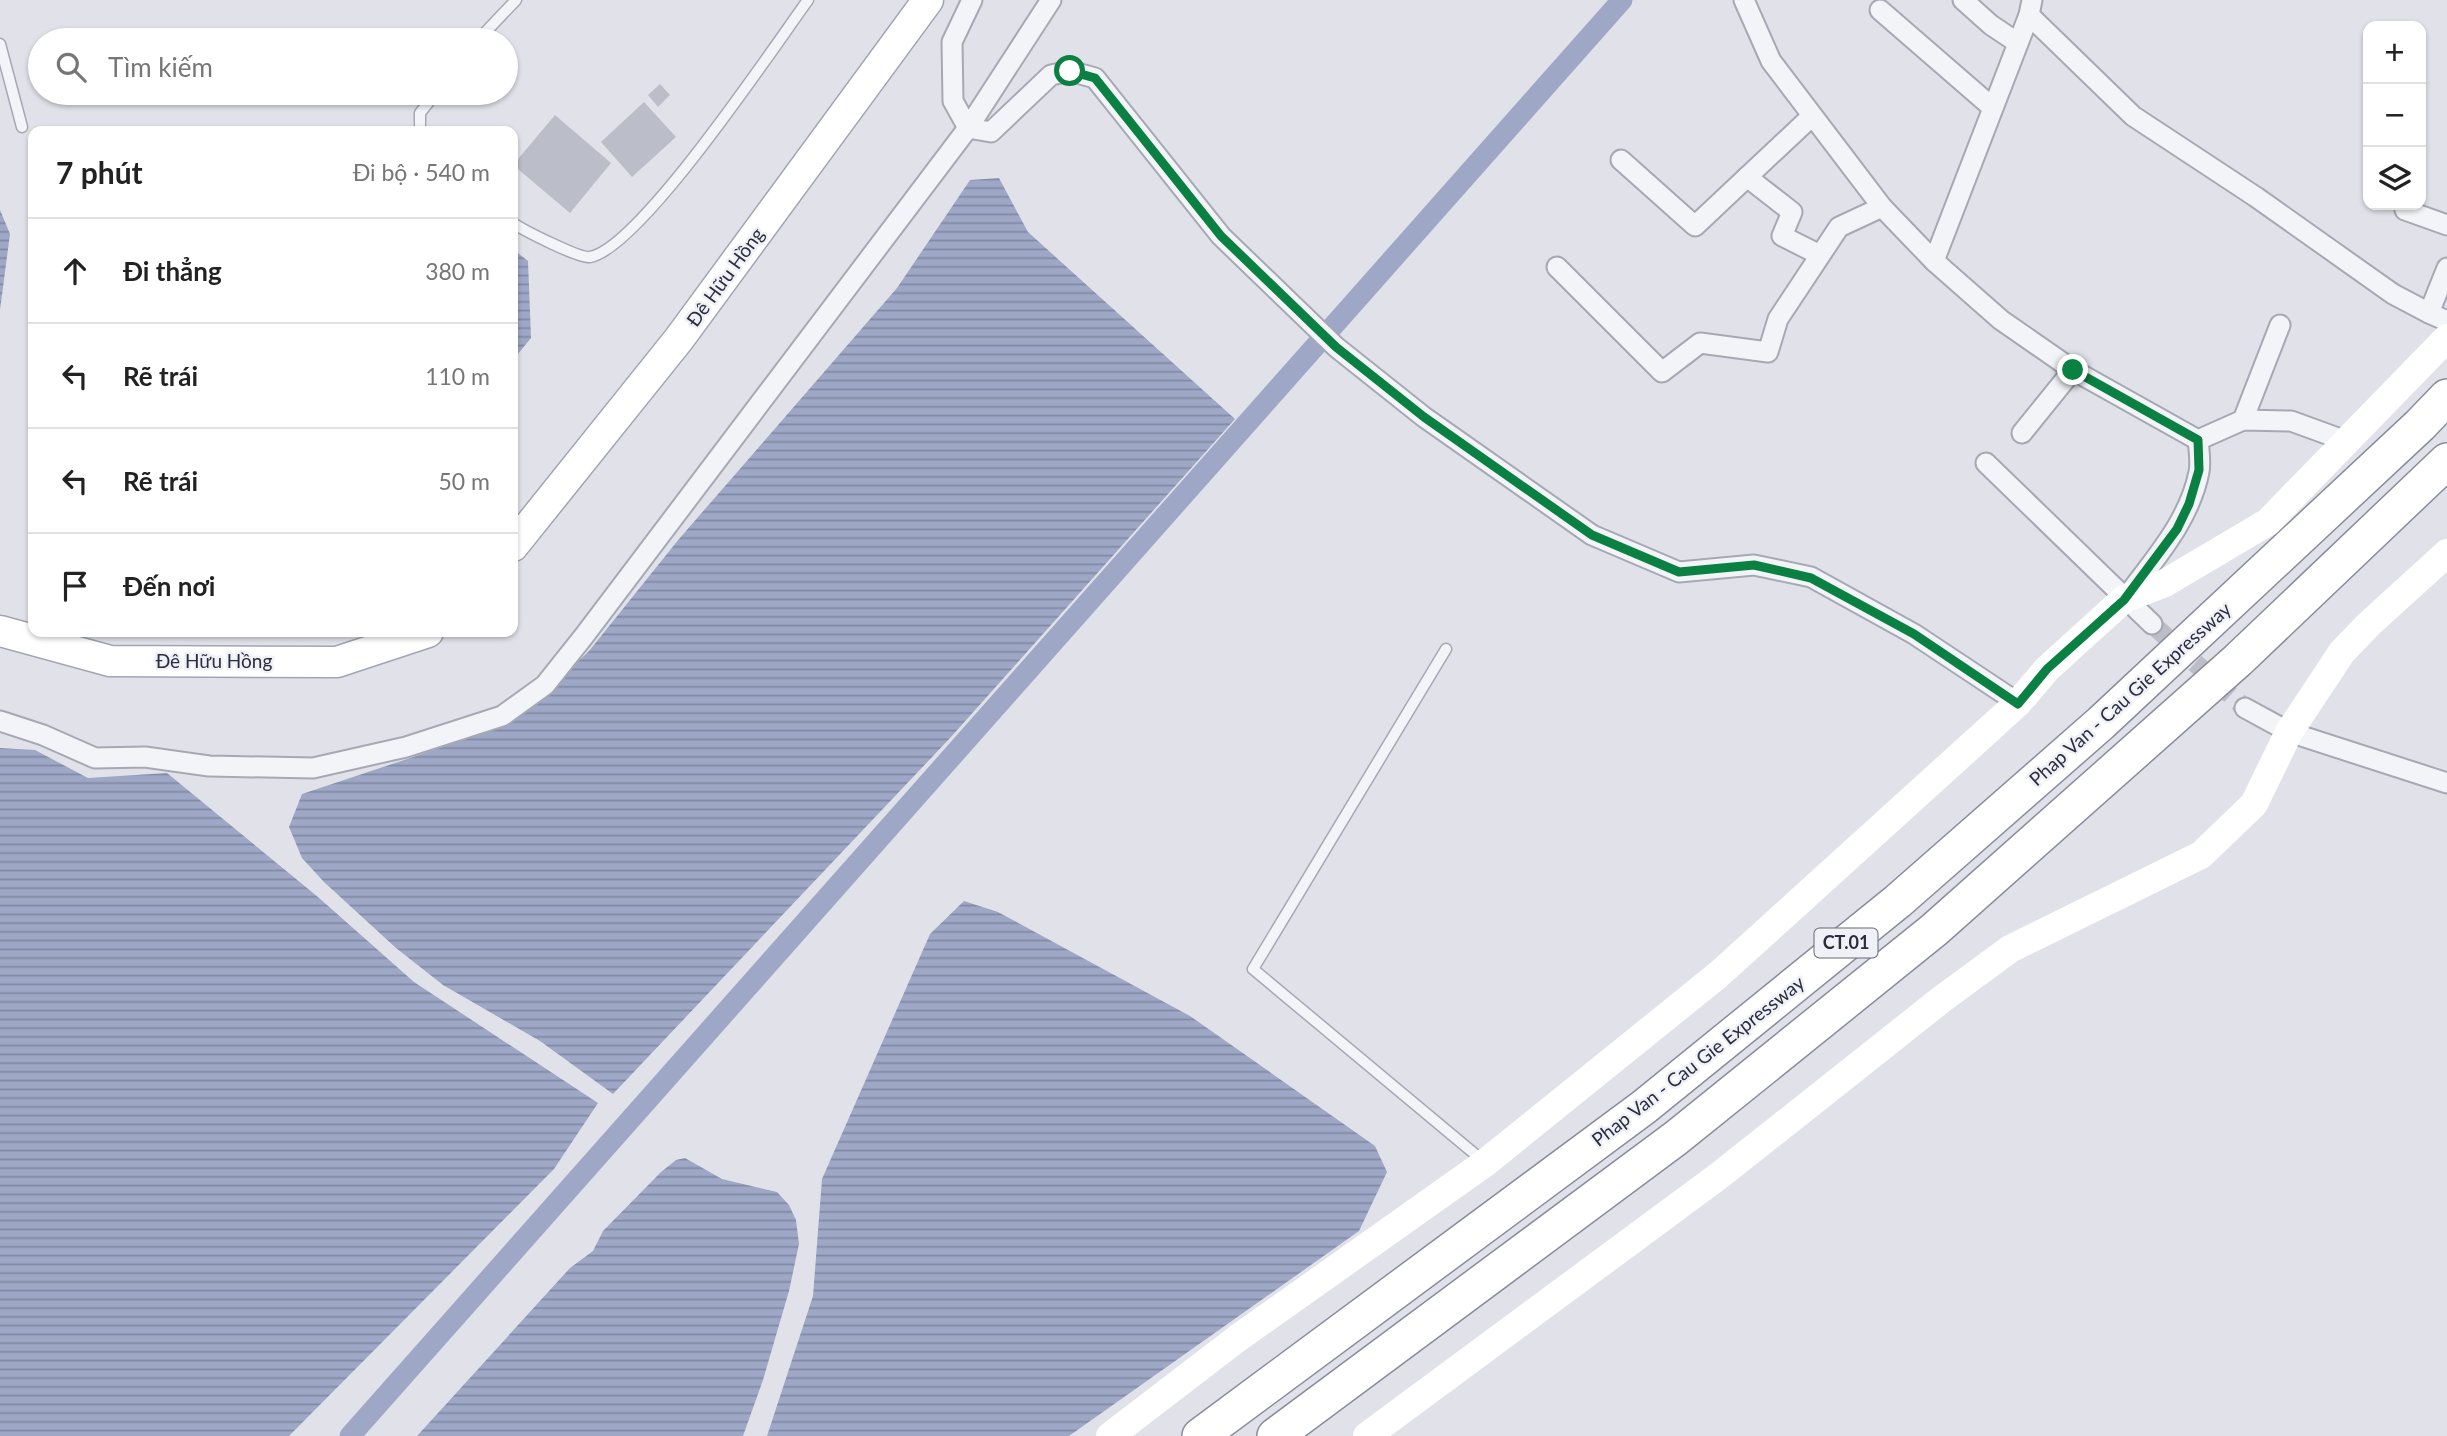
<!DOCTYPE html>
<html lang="vi">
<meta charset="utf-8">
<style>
:root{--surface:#fff;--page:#f6f6f6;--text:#222;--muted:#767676;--line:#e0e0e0}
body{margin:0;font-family:Lato,sans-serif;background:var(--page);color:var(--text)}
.controls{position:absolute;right:21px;top:21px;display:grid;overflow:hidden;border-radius:14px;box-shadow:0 2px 5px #0004}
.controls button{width:63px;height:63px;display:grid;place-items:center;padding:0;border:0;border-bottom:2px solid var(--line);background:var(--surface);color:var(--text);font:35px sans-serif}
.stop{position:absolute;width:21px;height:21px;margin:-16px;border:5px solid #0b8043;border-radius:50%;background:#fff}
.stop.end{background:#0b8043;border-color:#fff;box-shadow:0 2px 7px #0008}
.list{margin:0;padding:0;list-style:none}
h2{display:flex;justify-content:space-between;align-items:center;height:91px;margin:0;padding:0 28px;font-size:30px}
h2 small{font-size:23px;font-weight:400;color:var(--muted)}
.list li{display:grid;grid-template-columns:46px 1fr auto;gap:21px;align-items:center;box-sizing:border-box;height:105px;padding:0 28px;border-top:2px solid var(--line)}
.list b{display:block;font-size:26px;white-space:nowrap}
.list em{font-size:23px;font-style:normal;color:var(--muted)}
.icon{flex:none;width:38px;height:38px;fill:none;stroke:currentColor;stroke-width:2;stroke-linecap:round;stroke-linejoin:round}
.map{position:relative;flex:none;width:2447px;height:1436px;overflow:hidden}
.search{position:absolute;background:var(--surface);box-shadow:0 2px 5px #0004;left:28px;top:28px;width:490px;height:77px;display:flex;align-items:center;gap:18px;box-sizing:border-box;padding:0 24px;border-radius:38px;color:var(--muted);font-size:26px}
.panel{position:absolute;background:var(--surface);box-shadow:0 2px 5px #0004;left:28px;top:126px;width:490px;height:511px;border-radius:14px}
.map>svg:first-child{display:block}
</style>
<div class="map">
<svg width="2447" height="1436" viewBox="0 0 2447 1436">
<defs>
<pattern id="water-rules" width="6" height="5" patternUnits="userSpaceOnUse" patternTransform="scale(1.75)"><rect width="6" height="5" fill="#9ea8c6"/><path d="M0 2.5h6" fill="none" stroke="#8189a2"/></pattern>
</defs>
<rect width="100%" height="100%" fill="#e1e2e9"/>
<g fill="url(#water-rules)">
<polygon points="999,178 1028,232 1235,419 951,737 613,1094 540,1041 443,985 396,948 324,882 302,858 289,827 302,794 419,755 500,725 539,699 589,651 679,539 897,288 970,180"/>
<polygon points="0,210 10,234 0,310"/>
<polygon points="513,249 528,261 531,338 513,360"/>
<polygon points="0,748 35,750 88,778 167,773 318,897 414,982 598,1103 554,1169 289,1436 0,1436"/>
<polygon points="964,901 998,912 1190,1016 1375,1146 1387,1172 1359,1231 1069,1436 767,1436 813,1296 822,1179 930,934"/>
<polygon points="685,1158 722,1179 777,1192 789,1205 796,1220 799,1244 789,1291 763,1380 743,1436 417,1436 570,1268 593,1251 603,1231 661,1172 676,1160"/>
</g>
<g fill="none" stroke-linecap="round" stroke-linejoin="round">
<polyline stroke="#9ea8c6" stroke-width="21" points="350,1436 1622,0"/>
</g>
<g fill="#bbbdc8">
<polygon points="660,84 670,95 658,107 648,95"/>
<polygon points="644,102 676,137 632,177 601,142"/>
<polygon points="555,115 611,163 570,213 513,165"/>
</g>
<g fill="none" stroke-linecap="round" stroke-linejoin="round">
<polyline stroke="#bcbec7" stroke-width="19" stroke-dasharray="19 10" stroke-linecap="butt" points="2152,624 2245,708"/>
<defs>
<g id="lane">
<polyline points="478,40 516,0"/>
<polyline points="0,44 22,127"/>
<polyline points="420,131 420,113 436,93"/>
<path d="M513 223C523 230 580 259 590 257 640 248 773 48 808 0"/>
<polyline points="1446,649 1253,969 1482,1160"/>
</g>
<g id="street">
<polyline points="972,0 952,42 953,101 968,128 991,132 1051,75 1070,71 1095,78 1221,236 1336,347 1424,417 1592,535 1679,572 1754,565 1811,577 1914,634 2018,703"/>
<polyline points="1744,0 1771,61 1882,207 1934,261 2001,320 2073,370 2198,440 2243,420 2291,421 2346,441"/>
<polyline points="1963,0 1991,25 2018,43"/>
<polyline points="1880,10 1993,108"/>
<polyline points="2029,15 2133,116 2256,197 2393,294 2429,313"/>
<polyline points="1621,160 1695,226 1812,116"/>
<polyline points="1747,177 1792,212 1782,236 1820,255"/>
<polyline points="2408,205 2405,210 2447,225"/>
<polyline points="1934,261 2029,15 2032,0"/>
<polyline points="1557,267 1662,372 1700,343 1768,352 1778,319 1839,227 1882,207"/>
<polyline points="2447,268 2429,313 2447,321"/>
<polyline points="2243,420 2280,325"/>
<polyline points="2022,433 2073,370"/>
<polyline points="1986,463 2152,624"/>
<path d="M2125 599C2154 559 2189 522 2199 472 2201 462 2199 450 2198 440"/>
<polyline points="2245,708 2289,732 2447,783"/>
<polyline points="0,721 43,735 95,758 145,757 209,766 313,768 406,747 502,716 545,685 584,636 968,128 1051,0"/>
</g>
<g id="primary">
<polyline points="513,546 679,339 928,0"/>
<polyline points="0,631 110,661 337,662 428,632"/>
</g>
<g id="highway">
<polyline points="1200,1436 1644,1107 1898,901 2101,723 2420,425 2447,397"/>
<polyline points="1275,1436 1676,1138 1934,930 2238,660 2447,461"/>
</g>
</defs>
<use href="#lane" stroke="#a6a8b3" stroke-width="13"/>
<use href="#street" stroke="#a6a8b3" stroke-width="23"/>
<use href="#primary" stroke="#a1a4b4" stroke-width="33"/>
<use href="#highway" stroke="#898c9e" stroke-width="38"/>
<use href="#lane" stroke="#f3f4f7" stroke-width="10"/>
<use href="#street" stroke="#f3f4f7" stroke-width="19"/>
<g stroke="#fff" stroke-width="28">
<polyline points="1110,1436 1238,1338 1485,1163 1718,975 2018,703 2047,669 2124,599 2165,583 2268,522 2447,338"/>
<polyline points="1367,1436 1720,1175 1942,999 2010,949 2201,855 2254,804 2289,732 2342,652 2369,624 2447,553"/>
</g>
<use href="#primary" stroke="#fff" stroke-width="30"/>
<use href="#highway" stroke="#fff" stroke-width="35"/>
</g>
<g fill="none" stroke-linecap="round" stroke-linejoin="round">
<polyline stroke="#0b8043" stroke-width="9" points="1070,71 1095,78 1221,236 1336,347 1424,417 1592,535 1679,572 1754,565 1811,578 1914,634 2018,704 2047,669 2124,600 2177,529 2189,504 2199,470 2198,440 2073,370"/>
</g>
<g text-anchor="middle" stroke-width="5" stroke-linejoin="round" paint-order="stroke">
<rect fill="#f0f1f6" stroke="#656876" stroke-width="2" x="1814.5" y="928.5" width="63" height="29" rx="5"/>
<g font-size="18" font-weight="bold" fill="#2a2d3f">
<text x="1846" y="949">CT.01</text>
</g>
<g font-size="19" fill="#2a2d3f" stroke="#f0f1f6">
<text transform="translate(725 277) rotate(-54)" y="7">Đê Hữu Hồng</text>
<text x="214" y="668">Đê Hữu Hồng</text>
<text transform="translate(2130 694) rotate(-42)" y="7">Phap Van - Cau Gie Expressway</text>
<text transform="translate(1698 1061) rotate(-38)" y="7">Phap Van - Cau Gie Expressway</text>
</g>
</g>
</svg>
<div class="controls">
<button>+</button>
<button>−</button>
<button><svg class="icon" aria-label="layers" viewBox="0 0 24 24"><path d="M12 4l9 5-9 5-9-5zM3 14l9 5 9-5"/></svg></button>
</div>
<div class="stop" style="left:1070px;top:71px"></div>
<div class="stop end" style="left:2073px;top:370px"></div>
<div class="search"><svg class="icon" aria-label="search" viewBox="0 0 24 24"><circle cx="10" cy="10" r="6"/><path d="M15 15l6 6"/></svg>Tìm kiếm</div>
<section class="panel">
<h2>7 phút<small>Đi bộ · 540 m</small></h2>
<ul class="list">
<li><svg class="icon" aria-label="ahead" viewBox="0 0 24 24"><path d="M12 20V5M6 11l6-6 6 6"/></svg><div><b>Đi thẳng</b></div><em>380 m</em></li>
<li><svg class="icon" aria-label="left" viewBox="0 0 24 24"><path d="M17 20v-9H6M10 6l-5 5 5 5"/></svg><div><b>Rẽ trái</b></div><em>110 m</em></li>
<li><svg class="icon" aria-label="left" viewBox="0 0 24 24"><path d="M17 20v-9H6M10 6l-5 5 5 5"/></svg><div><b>Rẽ trái</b></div><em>50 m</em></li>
<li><svg class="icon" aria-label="arrive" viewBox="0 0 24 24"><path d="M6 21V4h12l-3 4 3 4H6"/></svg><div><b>Đến nơi</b></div></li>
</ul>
</section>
</div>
